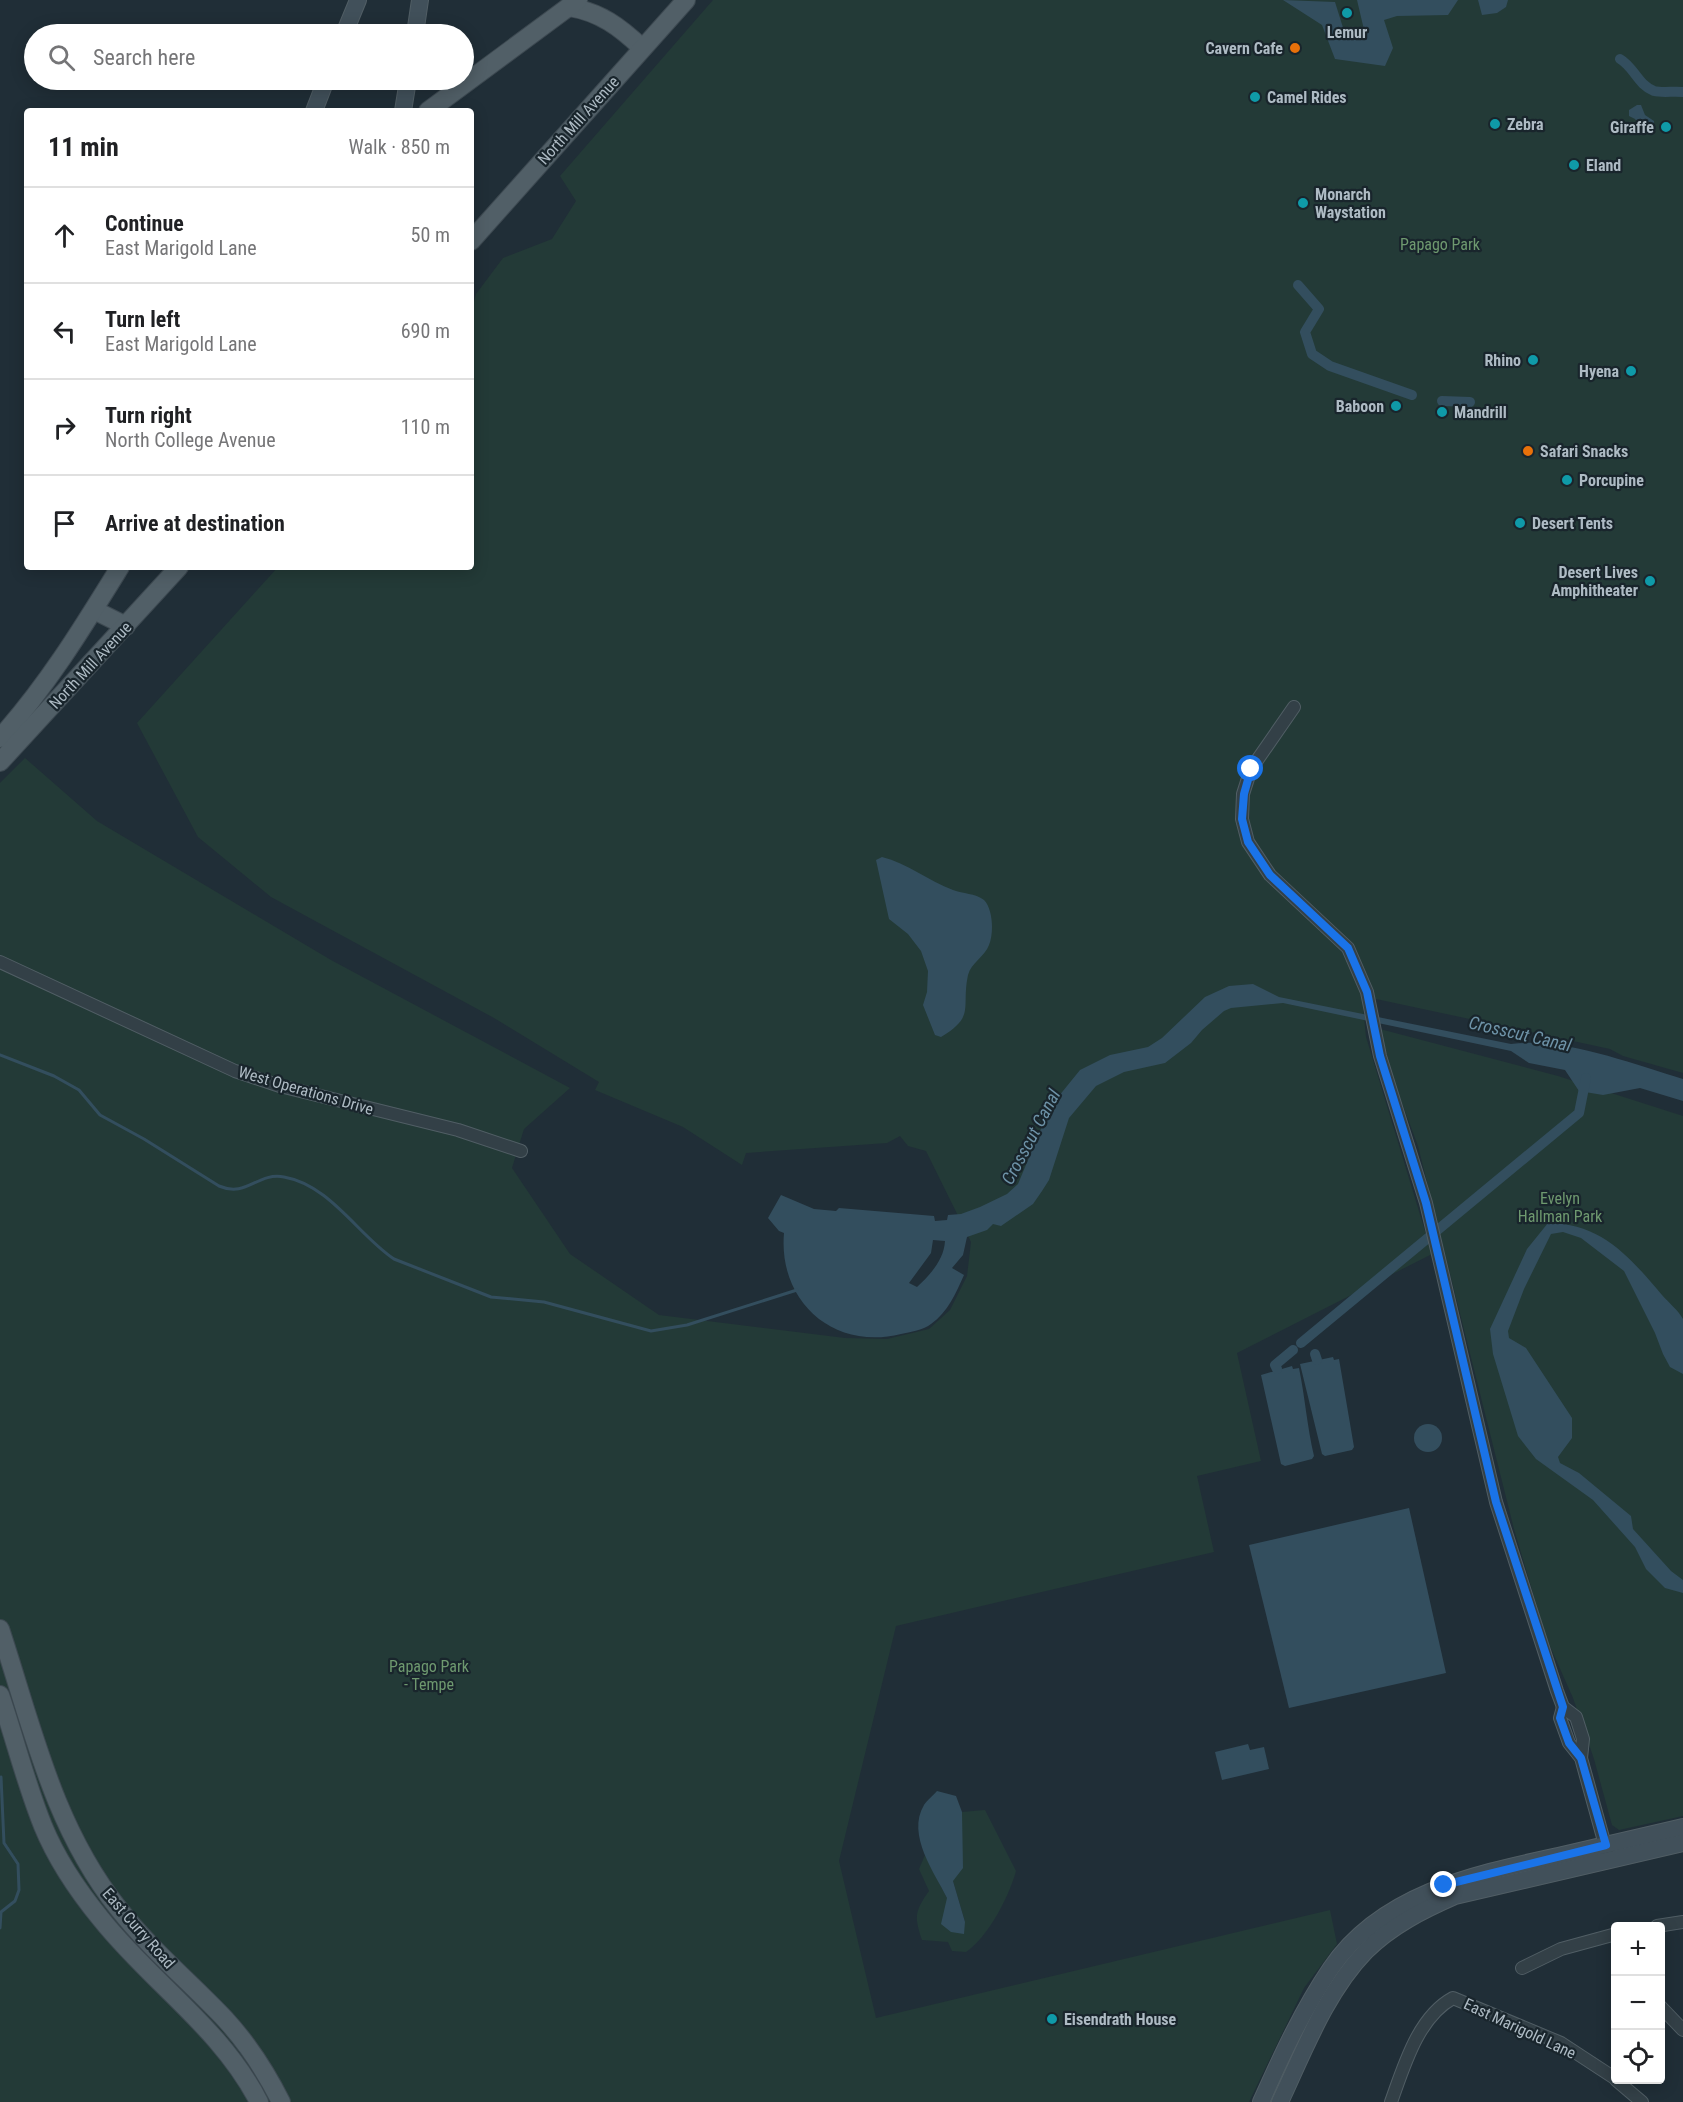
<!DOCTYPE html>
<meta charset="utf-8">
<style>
:root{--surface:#fff;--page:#f2f2f2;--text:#202124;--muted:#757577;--line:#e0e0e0}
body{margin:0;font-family:"Roboto Condensed",sans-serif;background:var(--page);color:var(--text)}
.controls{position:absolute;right:18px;bottom:18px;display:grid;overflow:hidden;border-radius:6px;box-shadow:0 3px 15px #0003}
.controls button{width:54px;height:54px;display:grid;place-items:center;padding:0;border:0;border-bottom:2px solid var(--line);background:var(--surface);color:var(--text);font:30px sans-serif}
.stop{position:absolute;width:18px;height:18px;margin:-14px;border:4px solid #1a73e8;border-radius:50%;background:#fff}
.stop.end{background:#1a73e8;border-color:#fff;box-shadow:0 2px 6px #0008}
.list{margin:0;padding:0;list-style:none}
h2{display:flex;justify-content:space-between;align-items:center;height:78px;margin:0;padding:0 24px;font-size:26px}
h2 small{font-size:20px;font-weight:400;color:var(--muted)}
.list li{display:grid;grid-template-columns:39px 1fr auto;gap:18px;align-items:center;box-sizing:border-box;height:96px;padding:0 24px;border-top:2px solid var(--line)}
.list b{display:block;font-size:22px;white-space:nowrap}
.list p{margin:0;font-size:20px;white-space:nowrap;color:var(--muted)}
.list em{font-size:20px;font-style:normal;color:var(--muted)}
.icon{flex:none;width:33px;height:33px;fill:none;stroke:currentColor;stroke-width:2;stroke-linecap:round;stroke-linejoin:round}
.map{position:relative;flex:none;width:1683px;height:2102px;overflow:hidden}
.search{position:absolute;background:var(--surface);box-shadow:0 3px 15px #0003;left:24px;top:24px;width:450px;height:66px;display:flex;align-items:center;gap:15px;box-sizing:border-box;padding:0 21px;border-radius:33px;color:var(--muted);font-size:22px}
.panel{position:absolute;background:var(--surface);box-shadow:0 3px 15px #0003;left:24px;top:108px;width:450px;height:462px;border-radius:6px}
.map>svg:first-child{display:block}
</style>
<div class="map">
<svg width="1683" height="2102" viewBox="0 0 1683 2102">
<rect width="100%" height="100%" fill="#202e37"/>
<g fill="#233a37">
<polygon points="713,0 1683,0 1683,1073 1623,1056 1610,1049 1362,996 1366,1037 1432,1254 1237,1353 1261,1461 1197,1476 1214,1552 896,1626 839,1861 876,2018 1330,1910 1337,1944 1304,1988 1249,2102 0,2102 0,783 25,758 97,821 331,960 570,1088 524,1129 512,1168 570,1254 659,1315 845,1338 887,1339 929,1329 950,1310 967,1276 971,1242 926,1151 908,1146 900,1136 887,1143 746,1153 742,1165 683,1127 595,1090 599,1082 494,1018 271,897 198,837 137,723 278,567 471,567 471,313 476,294 503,258 552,239 576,201 560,176"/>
<polygon points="1380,1029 1558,1076 1683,1116 1683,1816 1619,1830 1612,1825 1594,1759 1573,1698 1546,1637 1514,1529 1418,1146 1396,1087"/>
<path d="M985 1810 1016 1871C1009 1897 988 1937 966 1952L952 1951 948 1942 922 1940C914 1916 915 1911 929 1891L919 1869 925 1855 947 1898 965 1922 953 1881 962 1812Z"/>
</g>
<g fill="#334e5e" fill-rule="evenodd">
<polygon points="1283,0 1335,2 1345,34 1355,40 1365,34 1357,0 1458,0 1448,15 1397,16 1384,20 1393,48 1385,66 1335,59 1322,25"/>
<polygon points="1478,0 1508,0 1506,7 1497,13 1482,15"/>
<polygon points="1637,105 1641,105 1645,115 1654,121 1654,131 1644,131 1635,119 1629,116 1629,110"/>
<path d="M882 857C907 863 929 881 953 890 963 894 975 893 984 900 993 909 994 933 989 945 985 956 971 963 968 975 961 1008 976 1016 941 1037L935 1035 923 1005 927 992 928 971 921 951 908 934 889 919 876 860Z"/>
<path d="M1253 984 1279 997 1511 1044C1565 1037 1631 1064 1683 1079V1101L1640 1088 1603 1095 1579 1091 1565 1070 1529 1063 1511 1051 1283 1003 1231 1008 1224 1011 1202 1030 1191 1043 1165 1063 1124 1072 1096 1086 1069 1118 1049 1180 1042 1191 1033 1204 1001 1226 993 1224 987 1230 967 1237 963 1255 952 1268 964 1275C956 1293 948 1312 931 1324 924 1330 910 1332 901 1334 833 1351 778 1301 784 1233L779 1231 768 1218 781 1195 814 1209 836 1211 839 1208 934 1216 935 1221 947 1220 948 1215 961 1214 980 1207 1007 1194 1018 1184 1050 1107 1080 1070 1110 1055 1148 1047 1162 1038 1205 997 1229 986ZM933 1240 945 1241C944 1260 930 1275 917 1287L909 1283 931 1253Z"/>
<path d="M1548 1223C1601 1223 1630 1257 1662 1295 1669 1303 1678 1310 1683 1319V1374L1670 1367 1663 1354 1655 1333 1624 1271 1581 1238 1563 1232 1551 1234 1524 1289 1508 1331 1509 1338 1526 1348 1572 1418V1438L1558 1457 1560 1463 1579 1473 1631 1516 1633 1529 1671 1571 1683 1580V1593L1665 1588 1646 1569 1635 1547 1593 1500 1536 1459 1518 1436 1493 1354 1490 1329 1527 1249Z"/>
<polygon points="1333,1357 1334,1360 1339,1359 1354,1447 1352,1450 1325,1456 1322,1454 1300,1364"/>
<path d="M1292 1366 1293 1369 1299 1368C1305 1397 1307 1426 1314 1456L1312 1459 1285 1466 1281 1464 1261 1375Z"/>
<circle cx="1428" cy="1438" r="14"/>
<polygon points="1409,1508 1446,1673 1289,1708 1249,1545"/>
<polygon points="1248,1744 1250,1750 1264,1747 1269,1769 1222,1780 1215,1752"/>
<path d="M937 1791 956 1796 962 1812 963 1868 953 1881 965 1922 964 1934 951 1932 941 1924 947 1898C935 1873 906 1835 924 1805 927 1800 933 1796 937 1791Z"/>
</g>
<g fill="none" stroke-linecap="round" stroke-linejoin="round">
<g stroke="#334e5e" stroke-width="3">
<path d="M0 1055 54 1076 79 1090 100 1115 144 1139 219 1186C247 1198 257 1172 284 1177 330 1185 358 1235 394 1259L491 1297 544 1302 651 1331 687 1325 797 1290"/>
<polyline points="0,1928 1,1912 15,1901 19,1890 18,1864 4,1843 1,1777"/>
</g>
<g stroke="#334e5e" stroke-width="10">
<path d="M1620 59C1634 67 1638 85 1654 91 1662 93 1674 91 1683 92"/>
<polyline points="1298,285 1319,309 1305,332 1312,354 1330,366 1412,395"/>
<polyline points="1442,401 1470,402"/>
<polyline points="1301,1343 1579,1113 1586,1078"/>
<polyline points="1315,1354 1317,1360"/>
<polyline points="1277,1369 1275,1365 1293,1350"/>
</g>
<defs>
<g id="street">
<polyline points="1294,707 1251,769 1243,794 1242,819 1248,842 1270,875 1348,948 1367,992 1380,1056 1426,1203 1496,1502 1557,1691 1563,1707 1576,1717 1583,1739 1581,1758"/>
<polyline points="0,962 235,1071 280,1086 458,1130 521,1151"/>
<polyline points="1563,1707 1560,1718 1569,1743 1581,1758 1607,1852"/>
<polyline points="1657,1926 1683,1922"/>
<polyline points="1522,1968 1561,1949 1616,1934"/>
<polyline points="1660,2006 1683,2030"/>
<polyline points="1616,2080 1642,2102"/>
<path d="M1391 2102C1404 2066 1418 2017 1453 1998L1561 2043 1616 2079"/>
</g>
<g id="secondary">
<polyline points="344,34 358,0"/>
<polyline points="415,34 420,0"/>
<polyline points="314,111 326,80"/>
<polyline points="403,111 408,80"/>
<path d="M1261 2102C1281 2057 1303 2009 1331 1968 1382 1893 1476 1874 1558 1856 1600 1846 1641 1837 1683 1827"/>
<path d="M1280 2102C1304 2051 1326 1992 1366 1951 1391 1926 1423 1910 1455 1896L1683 1843"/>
</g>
<g id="primary">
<path d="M569 7C600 12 620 27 642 48"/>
<polyline points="428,111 578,0"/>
<polyline points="471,241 686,0"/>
<polyline points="94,610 126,626"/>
<path d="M0 738C47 686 83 627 120 567"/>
<polyline points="0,762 179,567"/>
<path d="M0 1629C32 1726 53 1826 118 1908 150 1949 190 1982 225 2019 248 2044 266 2072 281 2102"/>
<path d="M0 1695C15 1739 26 1784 43 1826 57 1860 78 1891 101 1919 152 1983 221 2028 259 2102"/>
</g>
</defs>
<use href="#street" stroke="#515e65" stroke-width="14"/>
<use href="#secondary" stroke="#515e65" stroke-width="18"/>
<use href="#primary" stroke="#3d4951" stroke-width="20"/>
<use href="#street" stroke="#334047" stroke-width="12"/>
<use href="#secondary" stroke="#41505a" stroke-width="16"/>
<use href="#primary" stroke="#515f67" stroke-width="18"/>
</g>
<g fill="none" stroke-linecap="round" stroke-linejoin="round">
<polyline stroke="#1a73e8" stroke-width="8" points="1251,769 1244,794 1242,819 1248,842 1270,875 1348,948 1367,992 1380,1056 1426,1203 1496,1502 1563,1707 1560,1718 1569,1743 1581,1758 1606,1845 1444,1885"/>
</g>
<g fill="#0f9aa8" stroke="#19252c" stroke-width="2">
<circle cx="1347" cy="13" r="6"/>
<circle cx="1255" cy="97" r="6"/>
<circle cx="1495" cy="124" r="6"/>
<circle cx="1666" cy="127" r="6"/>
<circle cx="1574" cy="165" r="6"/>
<circle cx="1303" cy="203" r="6"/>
<circle cx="1533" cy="360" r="6"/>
<circle cx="1631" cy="371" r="6"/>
<circle cx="1396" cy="406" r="6"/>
<circle cx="1442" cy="412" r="6"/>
<circle cx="1567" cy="480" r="6"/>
<circle cx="1520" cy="523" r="6"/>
<circle cx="1650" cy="581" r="6"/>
<circle cx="1052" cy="2019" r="6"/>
</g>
<g fill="#e8710a" stroke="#19252c" stroke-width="2">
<circle cx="1295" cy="48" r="6"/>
<circle cx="1528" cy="451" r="6"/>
</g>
<g text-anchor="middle" stroke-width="4.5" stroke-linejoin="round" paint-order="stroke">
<g font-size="16" font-weight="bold" fill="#aebbc4" stroke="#19252c" text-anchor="start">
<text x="1347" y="38" text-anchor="middle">Lemur</text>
<text x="1283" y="54" text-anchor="end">Cavern Cafe</text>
<text x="1267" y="103">Camel Rides</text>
<text x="1507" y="130">Zebra</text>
<text x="1654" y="133" text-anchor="end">Giraffe</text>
<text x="1586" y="171">Eland</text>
<text x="1315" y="200">Monarch<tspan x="1315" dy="18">Waystation</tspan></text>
<text x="1521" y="366" text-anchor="end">Rhino</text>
<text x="1619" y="377" text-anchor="end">Hyena</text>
<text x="1384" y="412" text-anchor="end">Baboon</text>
<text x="1454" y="418">Mandrill</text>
<text x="1540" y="457">Safari Snacks</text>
<text x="1579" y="486">Porcupine</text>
<text x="1532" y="529">Desert Tents</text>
<text x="1638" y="578" text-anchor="end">Desert Lives<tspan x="1638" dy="18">Amphitheater</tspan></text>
<text x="1064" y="2025">Eisendrath House</text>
</g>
<g font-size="16" fill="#aebbc4" stroke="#19252c">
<text transform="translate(578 120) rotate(-48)" y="6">North Mill Avenue</text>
<text transform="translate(90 665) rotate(-47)" y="6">North Mill Avenue</text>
<text transform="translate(306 1090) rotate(16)" y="6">West Operations Drive</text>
<text transform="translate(139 1928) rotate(49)" y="6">East Curry Road</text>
<text transform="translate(1520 2028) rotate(25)" y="6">East Marigold Lane</text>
</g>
<g font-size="16" fill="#6e996f" stroke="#19252c">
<text x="1440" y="250">Papago Park</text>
<text x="1560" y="1204">Evelyn<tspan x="1560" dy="18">Hallman Park</tspan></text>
<text x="429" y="1672">Papago Park<tspan x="429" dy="18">- Tempe</tspan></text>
</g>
<g font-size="18" font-style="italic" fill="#6e93a8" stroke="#19252c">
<text transform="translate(1520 1034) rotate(13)" y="6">Crosscut Canal</text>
<text transform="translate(1031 1137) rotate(-62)" y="6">Crosscut Canal</text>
</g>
</g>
</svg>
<div class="controls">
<button>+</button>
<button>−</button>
<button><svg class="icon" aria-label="locate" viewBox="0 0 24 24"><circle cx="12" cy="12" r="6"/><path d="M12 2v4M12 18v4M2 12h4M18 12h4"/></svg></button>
</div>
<div class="stop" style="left:1251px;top:769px"></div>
<div class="stop end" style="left:1444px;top:1885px"></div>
<div class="search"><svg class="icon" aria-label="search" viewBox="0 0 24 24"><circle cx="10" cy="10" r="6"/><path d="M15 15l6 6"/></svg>Search here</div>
<section class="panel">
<h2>11 min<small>Walk · 850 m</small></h2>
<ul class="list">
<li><svg class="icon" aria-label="ahead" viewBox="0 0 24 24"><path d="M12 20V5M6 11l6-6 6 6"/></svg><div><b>Continue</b><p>East Marigold Lane</p></div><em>50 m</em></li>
<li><svg class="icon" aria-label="left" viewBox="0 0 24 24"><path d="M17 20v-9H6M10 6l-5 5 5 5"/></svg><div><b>Turn left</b><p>East Marigold Lane</p></div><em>690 m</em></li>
<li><svg class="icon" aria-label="right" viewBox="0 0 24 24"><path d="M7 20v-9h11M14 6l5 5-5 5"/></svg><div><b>Turn right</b><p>North College Avenue</p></div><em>110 m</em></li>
<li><svg class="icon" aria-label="arrive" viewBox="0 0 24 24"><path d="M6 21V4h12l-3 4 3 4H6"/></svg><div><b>Arrive at destination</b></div></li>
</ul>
</section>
</div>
